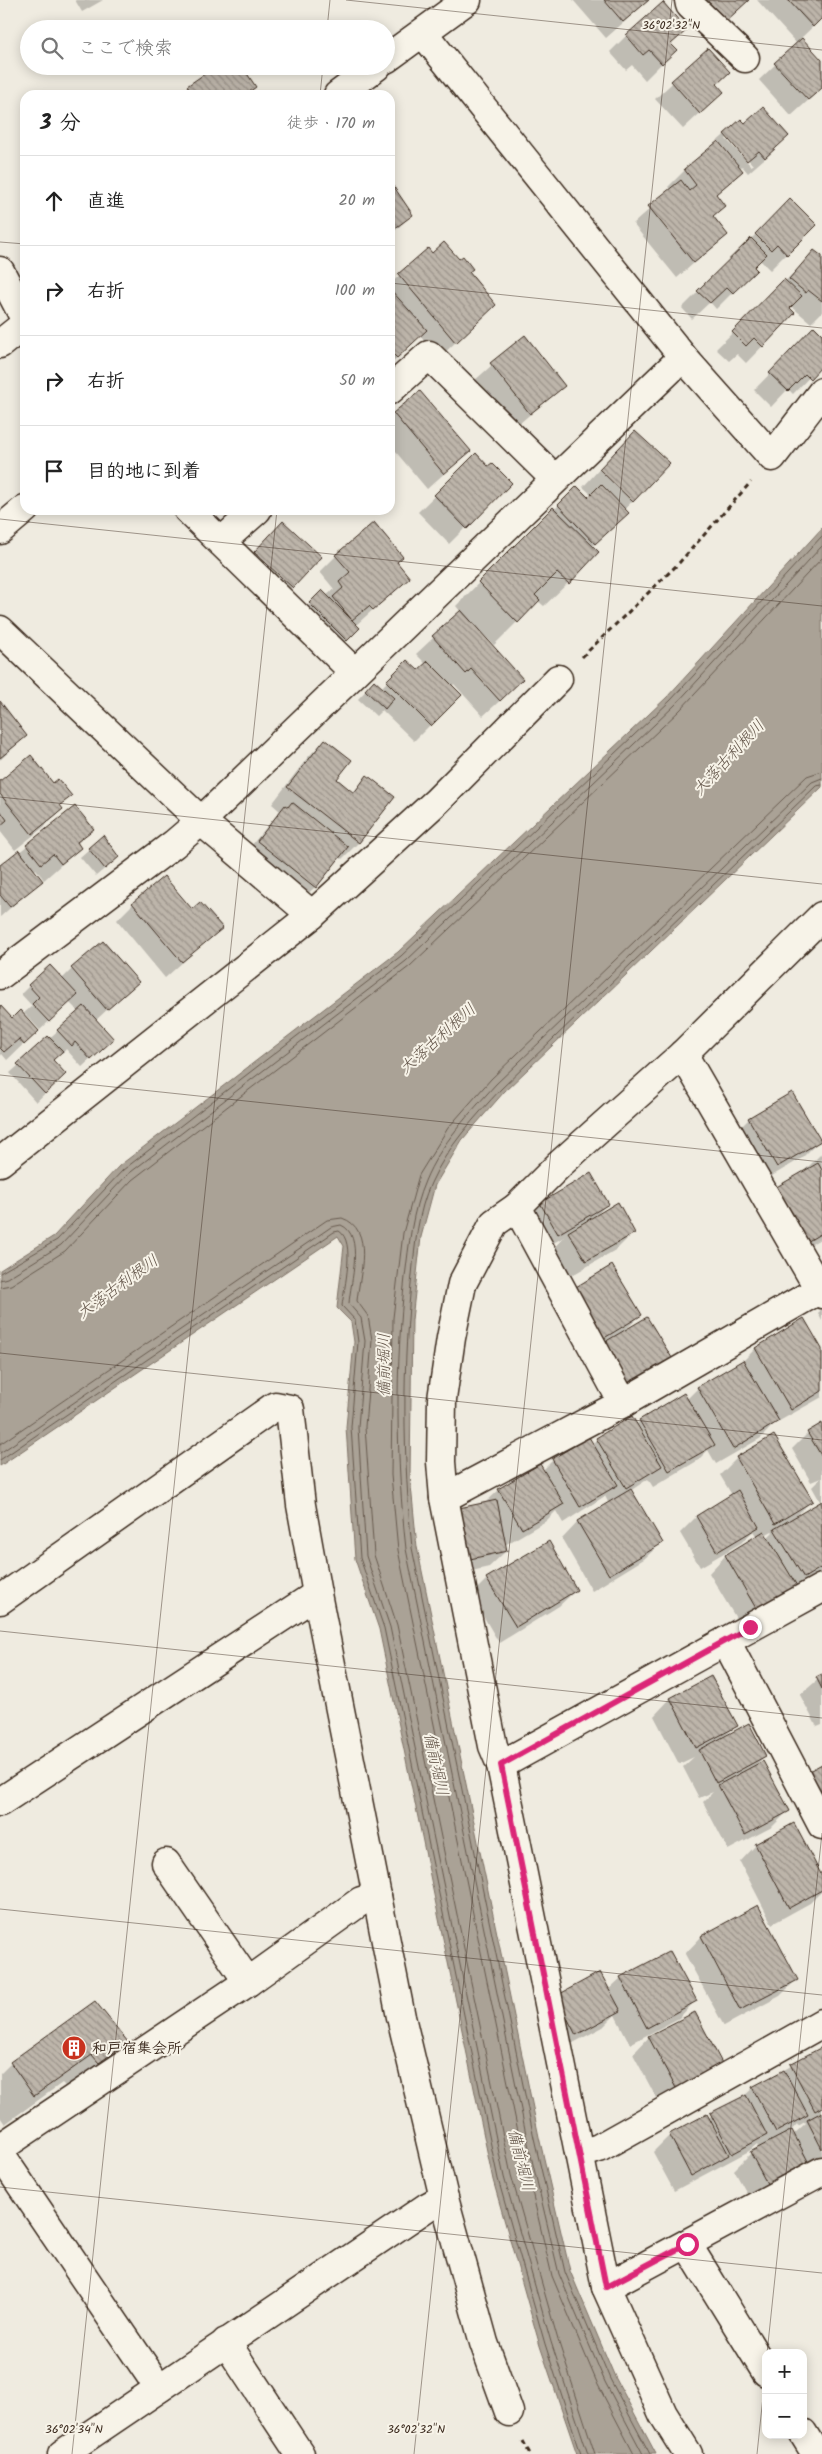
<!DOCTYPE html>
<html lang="ja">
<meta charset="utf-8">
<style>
:root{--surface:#fff;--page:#f2f2f2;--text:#222;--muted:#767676;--line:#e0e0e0}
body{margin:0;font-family:Kalam,"Klee One",sans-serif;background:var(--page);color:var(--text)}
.controls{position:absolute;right:15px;bottom:15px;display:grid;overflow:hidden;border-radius:10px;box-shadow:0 2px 12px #0003}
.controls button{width:45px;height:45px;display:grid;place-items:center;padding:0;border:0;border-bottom:1px solid var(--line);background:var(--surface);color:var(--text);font:25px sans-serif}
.stop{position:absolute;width:15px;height:15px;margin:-11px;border:4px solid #db2777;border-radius:50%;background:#fff}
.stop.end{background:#db2777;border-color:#fff;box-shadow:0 1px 5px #0008}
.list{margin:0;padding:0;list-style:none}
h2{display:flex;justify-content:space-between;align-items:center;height:65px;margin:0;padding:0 20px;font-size:21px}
h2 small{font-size:16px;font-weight:400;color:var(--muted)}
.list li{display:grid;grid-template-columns:32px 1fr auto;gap:15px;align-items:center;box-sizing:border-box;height:90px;padding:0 20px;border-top:1px solid var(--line)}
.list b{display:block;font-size:19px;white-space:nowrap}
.list em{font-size:16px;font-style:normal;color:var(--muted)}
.icon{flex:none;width:28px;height:28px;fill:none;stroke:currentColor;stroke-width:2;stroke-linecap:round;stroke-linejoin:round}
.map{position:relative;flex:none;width:822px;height:2454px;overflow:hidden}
.search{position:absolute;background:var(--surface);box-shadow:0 2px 12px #0003;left:20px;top:20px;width:375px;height:55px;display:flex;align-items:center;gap:12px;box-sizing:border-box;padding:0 18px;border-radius:28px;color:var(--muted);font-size:19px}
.panel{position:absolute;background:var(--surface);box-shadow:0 2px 12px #0003;left:20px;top:90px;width:375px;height:425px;border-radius:15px}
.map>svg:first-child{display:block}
</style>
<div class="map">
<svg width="822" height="2454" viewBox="0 0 822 2454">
<defs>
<pattern id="building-back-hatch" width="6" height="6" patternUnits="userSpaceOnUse" patternTransform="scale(1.25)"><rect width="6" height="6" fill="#bdb5aa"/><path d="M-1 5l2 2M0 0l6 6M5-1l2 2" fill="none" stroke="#9b938a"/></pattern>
</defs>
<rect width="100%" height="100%" fill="#efebe0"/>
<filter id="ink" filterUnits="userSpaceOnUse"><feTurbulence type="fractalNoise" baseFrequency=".02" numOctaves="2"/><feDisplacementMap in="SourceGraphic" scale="10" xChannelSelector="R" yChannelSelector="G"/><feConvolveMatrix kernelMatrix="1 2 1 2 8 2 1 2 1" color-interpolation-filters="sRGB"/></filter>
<g filter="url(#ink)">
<polygon fill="#aaa296" stroke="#7e7266" points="822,528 822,787 504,1092 462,1140 435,1185 421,1237 412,1320 410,1475 417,1547 539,2137 570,2271 615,2377 656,2454 577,2454 540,2346 493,2180 379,1629 355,1559 346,1427 354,1342 351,1322 337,1308 344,1246 338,1236 0,1466 0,1270 54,1236 119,1166 398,952 667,697"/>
<g fill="#0003" fill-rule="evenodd">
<polygon points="75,0 103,0 82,12"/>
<polygon points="573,0 649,0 606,38"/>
<polygon points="757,0 822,0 822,18 801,38 822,62 822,88 791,116 759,80 797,44"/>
<polygon points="627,35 675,50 645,80 632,65 626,70 610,52"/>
<polygon points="708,50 716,84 723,92 683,129 655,99"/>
<polygon points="188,87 255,87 247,95 180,95"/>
<path d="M741 120 771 153 748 173 742 166 739 169 741 171 715 195 724 205 712 217 726 235 677 278 633 224 671 190 668 187 685 170ZM728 137 753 165 751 166 726 139Z"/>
<polygon points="390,184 412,215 390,235"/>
<polygon points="790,200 815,225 770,270 760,260 753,267 755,270 716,309 710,302 692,319 682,308"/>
<polygon points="428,250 432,254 468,272 478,321 439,358 420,336 390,364 390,284"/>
<polygon points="815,252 822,258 822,312 811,323 791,306 788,309 794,314 746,363 737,354 729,361 716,349"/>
<polygon points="822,336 822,364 793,394 788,389 771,407 754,390 798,345"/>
<polygon points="524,337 563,386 513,429 474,381"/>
<polygon points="394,414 469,451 427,489 390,445 390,418"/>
<polygon points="618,449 632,501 610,529 592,547 568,583 544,606 538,601 494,645 481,632 480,634 505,696 483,716 454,684 451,687 460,695 414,741 382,710 376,716 358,699 374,682 381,688 407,662 418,672 426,664 416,654 461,612 456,606 553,508 554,510 577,488 588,498 592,495 583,487"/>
<polygon points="476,455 488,468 510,483 449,544 418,512"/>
<polygon points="267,539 320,557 276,604 239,569"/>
<polygon points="336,556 396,563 408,578 355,626 358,628 338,648 302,612 322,592 326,596 334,589 320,572"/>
<polygon points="0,703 26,736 0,760"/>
<polygon points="325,740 335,779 352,793 368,777 393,797 358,843 342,859 339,857 315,887 298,903 241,858 280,811 272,804 308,757"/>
<polygon points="0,782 53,785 70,796 59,806 61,809 45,826 15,850 0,831"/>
<polygon points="92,829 77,844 80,848 44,880 36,869 34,871 41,881 0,917 0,867 27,846"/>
<polygon points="103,837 109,865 96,876 80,857"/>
<polygon points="133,904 192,911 221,928 165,978 117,920"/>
<polygon points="72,969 137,982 96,1020 104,1047 82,1067 66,1049 63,1053 61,1051 52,1060 65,1074 36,1102 10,1073 79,1012 69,1002 40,1030 24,1013 32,1006 21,994 29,986 62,979"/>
<polygon points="0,1007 12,1020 37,1031 7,1060 2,1054 0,1056"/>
<polygon points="791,1094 819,1141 802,1158 760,1183 732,1136 749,1119"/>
<polygon points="822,1153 822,1238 788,1258 806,1169"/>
<polygon points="541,1204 607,1204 596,1216 634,1232 617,1249 569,1277 553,1249 564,1237 541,1250 524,1220"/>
<polygon points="572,1291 641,1315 626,1329 670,1358 653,1374 611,1400 555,1307"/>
<polygon points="822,1309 822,1321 818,1313"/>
<polygon points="803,1320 822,1352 822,1397 774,1424 761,1438 716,1464 708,1450 697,1461 653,1487 648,1479 630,1491 661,1543 644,1559 592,1591 562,1539 578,1522 609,1504 605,1496 563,1523 556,1511 546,1521 505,1545 506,1551 489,1567 454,1575 485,1503 499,1490 543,1470 553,1460 589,1439 592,1444 597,1439 636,1425 640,1421 687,1399 698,1388 742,1362 755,1349"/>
<path d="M822 1424V1572L740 1625 709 1573 725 1556 757 1537 753 1531 741 1543 700 1567 680 1533 696 1517 732 1495 720 1475 737 1458 811 1501 796 1516 821 1503 812 1487 821 1478 811 1482 792 1449 808 1433ZM772 1531 773 1532 767 1538 765 1535Z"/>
<polygon points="487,1579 576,1590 559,1606 499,1643 471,1595"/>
<polygon points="822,1676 822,1725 817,1727 800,1695"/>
<polygon points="711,1678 736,1726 725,1736 765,1756 755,1766 789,1810 772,1827 728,1850 703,1802 713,1792 699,1798 683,1767 694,1757 679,1764 654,1716 670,1699"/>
<polygon points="756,1845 822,1879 822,1891 810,1903 772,1924 740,1862"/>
<polygon points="758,1907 796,1980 780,1996 724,2026 685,1954 701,1937"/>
<polygon points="621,1978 695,2001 679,2018 630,2044 615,2015 603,2027 560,2050 540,2013 608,1990"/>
<polygon points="95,2003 126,2042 97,2070 70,2091 62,2083 5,2124 0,2117 0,2074 11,2063"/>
<polygon points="649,2037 705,2081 660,2105 633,2054"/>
<path d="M822 2048V2167L755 2208 734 2170 751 2153 759 2149 757 2144 749 2151 674 2191 653 2152 669 2136 707 2116 708 2118 743 2097 753 2088ZM805 2122 806 2123 793 2135 791 2131 797 2124 798 2126Z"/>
</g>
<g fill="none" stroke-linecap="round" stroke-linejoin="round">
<g stroke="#675a4e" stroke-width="1">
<polyline points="0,1273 57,1240 123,1170 401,956 671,700 822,536"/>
<polyline points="0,1280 7,1278 61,1245 127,1175 406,961 675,705 822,546"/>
<polyline points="0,1287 11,1285 65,1251 132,1180 410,966 680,710 822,558"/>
<path d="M0 1444 327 1220 342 1218C375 1229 359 1276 357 1301L368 1316 372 1340 365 1427 374 1555 397 1625 511 2175 558 2340 595 2454"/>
<path d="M0 1453 331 1227 341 1225C365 1235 350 1283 349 1304L361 1318 365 1341 358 1427 366 1556 390 1627 504 2177 551 2342 588 2454"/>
<path d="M0 1460 334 1232 339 1231C356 1241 344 1288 342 1306L355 1320 358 1342 351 1427 360 1558 384 1628 498 2179 545 2344 581 2454"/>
<polyline points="634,2454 598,2385 552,2276 520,2141 398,1550 391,1475 393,1318 403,1233 419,1175 448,1128 491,1079 807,776 822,771"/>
<path d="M643 2454 605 2382 559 2274 527 2139 406 1549C396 1459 395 1367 405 1277 409 1245 412 1211 425 1181 440 1144 470 1113 496 1084L812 782 822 778"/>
<path d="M650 2454 610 2379 565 2272 534 2138 412 1548C403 1457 402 1365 412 1275 415 1245 418 1211 431 1183 447 1147 475 1117 501 1089L816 786 822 785"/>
</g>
</g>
<g fill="url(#building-back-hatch)" stroke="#3b2a1e">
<polygon points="604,0 649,0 623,22"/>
<polygon points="704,0 749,0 724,23"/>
<polygon points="788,0 822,0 822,18 813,27"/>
<polygon points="663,2 687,30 671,44 677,50 662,64 649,50 643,55 626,35"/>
<polygon points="802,38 822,60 822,88 808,100 774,63"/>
<polygon points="708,48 730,72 717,84 724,92 700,114 671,81"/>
<polygon points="216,66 242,66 256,87 245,95 194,95 187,86"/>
<polygon points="763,107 789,136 765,158 759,151 747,161 724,134 741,119 745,123"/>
<polygon points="718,141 743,171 716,194 725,206 713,216 728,235 694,263 648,206 681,180 689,191 696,185 684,169"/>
<polygon points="390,181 413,215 390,232"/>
<polygon points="790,198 817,225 787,255 777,244 771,250 755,234"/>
<polygon points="751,238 767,254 754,267 757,270 733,293 727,287 710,303 697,291"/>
<polygon points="444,242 459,259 463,256 473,269 469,272 496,305 456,343 398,274 428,248 432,253"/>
<polygon points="814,250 822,256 822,301 808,290 806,293 789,279"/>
<polygon points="784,279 802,296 790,308 795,313 763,347 754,338 746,346 732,332"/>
<polygon points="390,289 427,330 397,358 390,351"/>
<polygon points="814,326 822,334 822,366 810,379 805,374 788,391 769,373"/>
<polygon points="525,335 565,386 530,414 490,363"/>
<polygon points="420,391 471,451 444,474 393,413"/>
<polygon points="635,431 670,463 633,502 599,469"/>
<polygon points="476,453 488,466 492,463 512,483 467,529 434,495"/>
<polygon points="601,484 629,513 595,544 558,505 577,486 588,497"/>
<polygon points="553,507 599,552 569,584 557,573 535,595 540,600 518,623 478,582"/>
<polygon points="283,521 322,557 293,588 254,552"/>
<polygon points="374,522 403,557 397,562 410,578 373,610 369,606 352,620 333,597 343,588 339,582 350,572 335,555"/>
<polygon points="322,590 360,628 347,641 309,603"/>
<polygon points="461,610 523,679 500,701 471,669 466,674 432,636"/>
<polygon points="407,660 418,670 428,661 462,695 431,726 386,681"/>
<polygon points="374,680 394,698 385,709 365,690"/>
<polygon points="0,701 27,736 0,758"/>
<polygon points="325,739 352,760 337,779 354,793 367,775 395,797 359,843 287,787"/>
<polygon points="31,755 53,783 58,779 72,796 60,805 63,809 32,834 0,794 0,781"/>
<polygon points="292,802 348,847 316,888 257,841 285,805 288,807"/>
<polygon points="75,806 94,829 77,842 81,848 61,864 53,854 41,864 26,845"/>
<polygon points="0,810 7,820 0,826"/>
<polygon points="103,835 119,857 105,869 88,848"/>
<polygon points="19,850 43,881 10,907 0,895 0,865"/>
<polygon points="164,876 192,909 200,902 223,928 182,962 132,903"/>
<polygon points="103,941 139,982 107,1010 71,968"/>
<polygon points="50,965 78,995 49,1022 32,1004 39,997 28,985"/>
<polygon points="0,1005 12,1018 20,1010 39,1031 24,1045 19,1039 4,1052 0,1048"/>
<polygon points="84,1006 114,1039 91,1060 75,1042 72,1046 57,1030"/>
<polygon points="48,1036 63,1051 53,1060 66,1074 45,1094 17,1064"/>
<polygon points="792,1092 821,1141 777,1167 748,1118"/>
<polygon points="818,1163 822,1170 822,1233 805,1243 773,1189"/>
<polygon points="591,1173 609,1204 558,1234 540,1203"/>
<polygon points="618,1202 635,1233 586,1261 568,1232"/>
<polygon points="612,1265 642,1315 601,1340 571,1290"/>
<polygon points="647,1317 672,1358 627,1384 603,1343"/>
<polygon points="804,1318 822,1349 822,1391 791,1410 755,1348"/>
<polygon points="743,1360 779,1421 733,1449 697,1387"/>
<polygon points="684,1393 715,1445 669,1471 639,1420"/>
<polygon points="632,1416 662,1466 626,1488 596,1438"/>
<polygon points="822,1423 822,1457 807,1432"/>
<polygon points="774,1435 813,1501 775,1524 736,1457"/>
<polygon points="589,1437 618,1485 580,1507 552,1459"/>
<polygon points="540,1464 564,1504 522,1529 498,1489"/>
<polygon points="631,1489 663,1543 609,1575 577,1521"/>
<polygon points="738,1490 759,1527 717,1552 696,1516"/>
<polygon points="497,1500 507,1551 470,1559 459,1508"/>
<polygon points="822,1501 822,1567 804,1578 774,1529"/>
<polygon points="764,1531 797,1586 757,1610 725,1555"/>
<polygon points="549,1541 577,1590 516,1627 486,1578"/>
<polygon points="822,1674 822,1689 816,1677"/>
<polygon points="711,1676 738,1726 696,1748 670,1698"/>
<polygon points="749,1723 766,1756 716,1783 699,1750"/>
<polygon points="763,1761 790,1811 745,1835 718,1785"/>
<polygon points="822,1764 822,1796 809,1771"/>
<polygon points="794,1823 822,1876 822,1890 789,1908 755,1844"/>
<polygon points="758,1905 798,1980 740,2010 701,1936"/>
<polygon points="670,1951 697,2001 647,2028 620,1977"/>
<polygon points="600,1972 621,2011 576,2035 556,1996"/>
<polygon points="95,2001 128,2042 99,2063 92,2055 34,2096 10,2062"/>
<polygon points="695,2012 723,2065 677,2090 648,2036"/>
<polygon points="822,2047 822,2107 815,2111 790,2064"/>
<polygon points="784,2070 808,2115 776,2132 752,2087"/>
<polygon points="746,2095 767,2135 732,2154 710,2113"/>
<polygon points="822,2112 822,2149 807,2120"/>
<polygon points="707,2114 729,2155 691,2176 669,2134"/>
<polygon points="792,2130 813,2171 772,2193 750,2152"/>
</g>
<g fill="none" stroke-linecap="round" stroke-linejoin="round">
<defs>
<g id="minor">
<polyline points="689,0 690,5 745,58"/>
<polyline points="423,33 683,357 772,457 822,392"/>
<polyline points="0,271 25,319"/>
<polyline points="390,390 429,355 555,479"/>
<polyline points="188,510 354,672"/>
<polyline points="0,530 25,509"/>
<polyline points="221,542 257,510"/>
<polyline points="0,630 201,821 312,915"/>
<polyline points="0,975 174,844 201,821 683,357"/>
<polyline points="683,1054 822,1294"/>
<polyline points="0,1162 312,915 437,801 558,679"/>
<polyline points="517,1207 623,1403"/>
<polyline points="444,1498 623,1403 822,1288"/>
<polyline points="0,1600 275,1406 290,1409 301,1505 317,1594 401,2017 444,2198 484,2343 509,2412"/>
<polyline points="726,1641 822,1825"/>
<polyline points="501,1765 822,1588"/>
<polyline points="0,1802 317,1594"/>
<polyline points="166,1863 248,1982"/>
<polyline points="0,2148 248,1982 361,1901 377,1896"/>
<polyline points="0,2154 159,2388"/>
<polyline points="580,2154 599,2148 822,2023"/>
<polyline points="687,2244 766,2372"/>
<polyline points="606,2287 822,2171"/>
<polyline points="226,2342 300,2454"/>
<polyline points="803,2433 816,2454"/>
<polyline points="62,2454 427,2207 444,2198"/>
<polyline points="688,2454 663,2414 606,2287 501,1765 493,1746 444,1498 441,1462 442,1399 451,1338 462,1284 494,1223 517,1207 560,1164 683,1054 822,916"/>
</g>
<g id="major">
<polyline points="386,59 467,0"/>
<polyline points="338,95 377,66"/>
<polyline points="0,344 25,324"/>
</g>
</defs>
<use href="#minor" stroke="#3b2a1e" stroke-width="31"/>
<use href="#major" stroke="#3b2a1e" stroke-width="31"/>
<g stroke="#3b2a1e" stroke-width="3" stroke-dasharray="5 4" stroke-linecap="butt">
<polyline points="582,657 679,563 751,482"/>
<polyline points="523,2441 530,2454"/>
</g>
<use href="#minor" stroke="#f7f3e8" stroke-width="28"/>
<use href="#major" stroke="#f7f3e8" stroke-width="28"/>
</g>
</g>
<g fill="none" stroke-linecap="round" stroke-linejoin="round" filter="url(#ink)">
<polyline stroke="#db2777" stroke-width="6" points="687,2244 606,2287 501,1765 750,1627"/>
</g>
<path fill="none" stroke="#3b2a1e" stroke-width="1" stroke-opacity="0.45" d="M346 0 822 50M327 29 330 0M320 95 323 66M0 242 25 244M390 283 822 328M0 519 822 606M0 797 822 884M0 1075 822 1162M0 1353 822 1440M0 1631 822 1718M0 1909 822 1995M0 2187 822 2273M767 2353 822 1833M72 2454 277 510M414 2454 672 0M757 2454 766 2368"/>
<defs>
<symbol id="building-disc" viewBox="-11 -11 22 22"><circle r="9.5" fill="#c8321e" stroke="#f7f3e8"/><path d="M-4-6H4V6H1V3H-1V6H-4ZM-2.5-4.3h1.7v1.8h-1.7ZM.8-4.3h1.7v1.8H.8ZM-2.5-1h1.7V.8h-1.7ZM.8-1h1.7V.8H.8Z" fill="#fff"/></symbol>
</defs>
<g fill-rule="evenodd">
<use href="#building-disc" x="60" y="2034" width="28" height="28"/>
</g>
<g text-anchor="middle" stroke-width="4" stroke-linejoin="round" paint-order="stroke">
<g font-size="15" font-weight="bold" fill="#3b2a1e" stroke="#f7f3e8" text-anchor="start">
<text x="92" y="2053">和戸宿集会所</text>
</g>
<g font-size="16" font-style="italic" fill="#625448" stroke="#f7f3e8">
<text transform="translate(728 757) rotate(-47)" y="6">大落古利根川</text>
<text transform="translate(437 1038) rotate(-42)" y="6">大落古利根川</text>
<text transform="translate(117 1286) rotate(-36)" y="6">大落古利根川</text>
<text transform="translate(383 1365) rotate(-90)" y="6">備前堀川</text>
<text transform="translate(437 1764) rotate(78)" y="6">備前堀川</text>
<text transform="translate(522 2160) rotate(76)" y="6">備前堀川</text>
</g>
</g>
<g font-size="12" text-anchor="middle" fill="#3b2a1e" stroke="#f7f3e8" stroke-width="4" stroke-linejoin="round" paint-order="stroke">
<text x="671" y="29">36°02'32"N</text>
<text x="74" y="2433">36°02'34"N</text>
<text x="416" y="2433">36°02'32"N</text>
</g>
</svg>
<div class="controls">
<button>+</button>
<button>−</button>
</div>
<div class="stop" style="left:687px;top:2244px"></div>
<div class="stop end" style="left:750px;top:1627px"></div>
<div class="search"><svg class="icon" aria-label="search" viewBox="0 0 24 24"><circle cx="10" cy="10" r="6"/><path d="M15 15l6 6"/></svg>ここで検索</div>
<section class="panel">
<h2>3 分<small>徒歩 · 170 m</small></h2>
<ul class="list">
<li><svg class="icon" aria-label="ahead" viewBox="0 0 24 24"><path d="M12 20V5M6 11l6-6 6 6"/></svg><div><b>直進</b></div><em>20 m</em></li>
<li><svg class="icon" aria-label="right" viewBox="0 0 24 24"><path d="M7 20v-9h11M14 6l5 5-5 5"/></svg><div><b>右折</b></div><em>100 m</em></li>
<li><svg class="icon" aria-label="right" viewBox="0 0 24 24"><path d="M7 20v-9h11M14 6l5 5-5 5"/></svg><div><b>右折</b></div><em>50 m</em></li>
<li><svg class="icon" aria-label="arrive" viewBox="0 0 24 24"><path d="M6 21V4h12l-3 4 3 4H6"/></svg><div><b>目的地に到着</b></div></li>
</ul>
</section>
</div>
